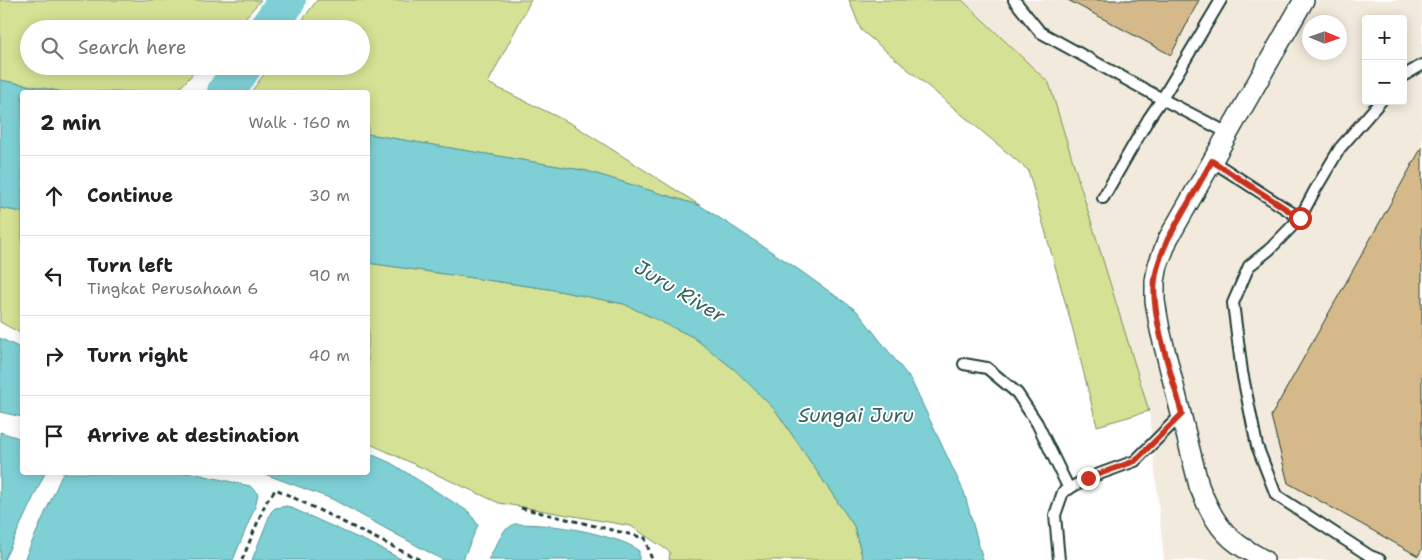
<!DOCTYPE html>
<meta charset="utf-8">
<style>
:root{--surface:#fff;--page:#f6f6f6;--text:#202124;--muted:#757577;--line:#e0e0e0}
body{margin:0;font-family:"Shantell Sans",sans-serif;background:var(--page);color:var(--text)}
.controls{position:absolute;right:15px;top:15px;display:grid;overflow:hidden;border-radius:5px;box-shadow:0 2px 12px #0003}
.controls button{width:45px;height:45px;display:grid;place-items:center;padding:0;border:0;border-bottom:1px solid var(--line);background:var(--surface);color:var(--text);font:25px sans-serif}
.compass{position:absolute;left:1302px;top:15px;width:45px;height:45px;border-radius:50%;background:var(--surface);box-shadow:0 2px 12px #0003;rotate:92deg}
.stop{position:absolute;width:15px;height:15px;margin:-11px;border:4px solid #c8321e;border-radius:50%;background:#fff}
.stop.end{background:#c8321e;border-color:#fff;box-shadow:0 1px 5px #0008}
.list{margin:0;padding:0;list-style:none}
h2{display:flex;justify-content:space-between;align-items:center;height:65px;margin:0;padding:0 20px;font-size:21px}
h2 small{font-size:16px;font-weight:400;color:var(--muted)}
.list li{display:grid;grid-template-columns:32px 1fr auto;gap:15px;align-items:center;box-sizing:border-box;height:80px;padding:0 20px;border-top:1px solid var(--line)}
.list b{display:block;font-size:19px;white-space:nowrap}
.list p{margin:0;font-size:16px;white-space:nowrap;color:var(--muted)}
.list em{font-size:16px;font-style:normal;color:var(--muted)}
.icon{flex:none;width:28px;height:28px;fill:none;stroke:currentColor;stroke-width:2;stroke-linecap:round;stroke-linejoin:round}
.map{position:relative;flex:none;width:1422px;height:560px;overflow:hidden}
.search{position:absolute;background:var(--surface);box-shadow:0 2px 12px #0003;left:20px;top:20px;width:350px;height:55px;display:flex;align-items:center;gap:12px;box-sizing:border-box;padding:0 18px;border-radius:28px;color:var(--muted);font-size:19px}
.panel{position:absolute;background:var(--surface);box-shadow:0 2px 12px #0003;left:20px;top:90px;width:350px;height:385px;border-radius:5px}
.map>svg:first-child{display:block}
</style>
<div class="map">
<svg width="1422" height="560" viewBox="0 0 1422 560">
<rect width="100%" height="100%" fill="#fff"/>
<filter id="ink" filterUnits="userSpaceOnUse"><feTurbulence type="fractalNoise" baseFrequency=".02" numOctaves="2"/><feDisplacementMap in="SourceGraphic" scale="10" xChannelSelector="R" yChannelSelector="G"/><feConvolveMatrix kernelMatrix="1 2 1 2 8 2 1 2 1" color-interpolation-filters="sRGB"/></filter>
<g filter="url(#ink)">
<path fill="#f2eadc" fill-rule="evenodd" d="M962 0H1422V560H1164L1149 411 1049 83ZM1366 19H1403V101H1366ZM1310 22H1340V52H1310Z"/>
<g fill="#d5e194" stroke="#7a8f64">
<polygon points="0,0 261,0 235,29 29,29 29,66 200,66 176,92 63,92 0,80"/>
<polygon points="317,0 531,0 488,83 572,124 701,206 587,171 368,134 368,92 251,92 270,66 361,66 361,29 296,29"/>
<polygon points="849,0 962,0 1049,83 1149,411 1097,426 1073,330 1028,170 861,30"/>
<polygon points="0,208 22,212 22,334 0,322"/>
<polygon points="368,263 549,289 624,304 693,337 735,370 776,411 854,526 863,560 669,560 670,552 631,526 499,503 368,443"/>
</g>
<g fill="#7ed0d5" stroke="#589595">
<polygon points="0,80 63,92 22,92 22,212 0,208"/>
<polygon points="368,134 587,171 701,206 792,265 857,311 911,380 964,492 983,560 863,560 854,526 776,411 735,370 693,337 624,304 549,289 368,263"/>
<polygon points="0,338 22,349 22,417 0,412"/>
<polygon points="0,432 22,439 22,472 45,473 4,560 0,560"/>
<polygon points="368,453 391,463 469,512 478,525 463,559 443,560 332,499 262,473 368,472"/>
<polygon points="63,473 192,473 250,486 258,494 255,507 233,560 24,560"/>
<polygon points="287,506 374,545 403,560 252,560 271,512 275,508"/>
<path d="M514 524C547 524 578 528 610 538 621 541 630 544 639 551V560H488L504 531Z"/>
</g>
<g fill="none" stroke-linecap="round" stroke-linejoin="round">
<g stroke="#7ed0d5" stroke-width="38">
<polyline points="268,29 287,0"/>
<polyline points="226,92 243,66"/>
</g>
</g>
<g fill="#d5b98a" stroke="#1f3d34">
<polygon points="1068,0 1199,0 1171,55"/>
<polygon points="1422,147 1422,549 1418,556 1288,483 1271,416"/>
</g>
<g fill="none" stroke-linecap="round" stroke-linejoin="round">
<defs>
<g id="service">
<polyline points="1014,0 1040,32 1162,99 1149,118 1103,198"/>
<polyline points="1221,0 1162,99 1228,133"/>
<polyline points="1403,76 1422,65"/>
<polyline points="1212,161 1300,218"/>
<polyline points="964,364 987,368 1017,393 1037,423 1069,489"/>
<polyline points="1059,560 1055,515 1063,492 1088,478 1135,461 1182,414"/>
<polyline points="1380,560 1370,556 1276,495 1257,446 1242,372 1233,303 1249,266 1270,249 1300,218 1315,190 1340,148 1381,101"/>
</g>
<path id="minor" d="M1264 560C1256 555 1246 550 1238 544 1218 530 1208 508 1199 486L1160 330 1155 301V281L1158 265 1168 239 1304 0"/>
</defs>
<use href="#service" stroke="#1f3d34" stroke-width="14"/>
<use href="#minor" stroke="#1f3d34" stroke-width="22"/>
<g stroke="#1f3d34" stroke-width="3" stroke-dasharray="5 4" stroke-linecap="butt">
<polyline points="521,508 645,538 652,560"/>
<polyline points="242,560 266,502 276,489 420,560"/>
</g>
<use href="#service" stroke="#fff" stroke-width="10"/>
<use href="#minor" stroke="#fff" stroke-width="19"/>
</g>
</g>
<g fill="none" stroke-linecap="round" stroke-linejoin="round" filter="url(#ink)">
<path stroke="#c8321e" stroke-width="6" d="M1088 478 1135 461 1182 414C1173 378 1150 315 1155 279 1157 265 1162 252 1168 239L1212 161 1300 218"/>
</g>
<g text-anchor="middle" stroke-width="4" stroke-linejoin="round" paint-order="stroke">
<g font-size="20" font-style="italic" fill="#37625c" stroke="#fff">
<text transform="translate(680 291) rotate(31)" y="7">Juru River</text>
<text x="856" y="422">Sungai Juru</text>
</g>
</g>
</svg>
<div class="controls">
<button>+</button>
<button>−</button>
</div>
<svg class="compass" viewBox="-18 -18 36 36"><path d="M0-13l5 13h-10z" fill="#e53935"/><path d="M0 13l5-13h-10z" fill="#757577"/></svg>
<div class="stop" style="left:1300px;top:218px"></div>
<div class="stop end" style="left:1088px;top:478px"></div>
<div class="search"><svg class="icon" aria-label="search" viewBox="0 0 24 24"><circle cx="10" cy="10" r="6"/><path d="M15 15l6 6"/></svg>Search here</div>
<section class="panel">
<h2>2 min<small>Walk · 160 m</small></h2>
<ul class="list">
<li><svg class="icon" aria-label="ahead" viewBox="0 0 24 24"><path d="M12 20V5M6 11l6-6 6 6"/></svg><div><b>Continue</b></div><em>30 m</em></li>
<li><svg class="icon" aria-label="left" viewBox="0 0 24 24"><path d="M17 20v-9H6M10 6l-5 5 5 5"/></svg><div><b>Turn left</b><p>Tingkat Perusahaan 6</p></div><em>90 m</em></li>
<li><svg class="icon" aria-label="right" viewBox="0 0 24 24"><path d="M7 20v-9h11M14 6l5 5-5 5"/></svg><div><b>Turn right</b></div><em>40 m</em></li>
<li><svg class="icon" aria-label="arrive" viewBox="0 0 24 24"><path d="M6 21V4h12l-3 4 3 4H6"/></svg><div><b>Arrive at destination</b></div></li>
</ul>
</section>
</div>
